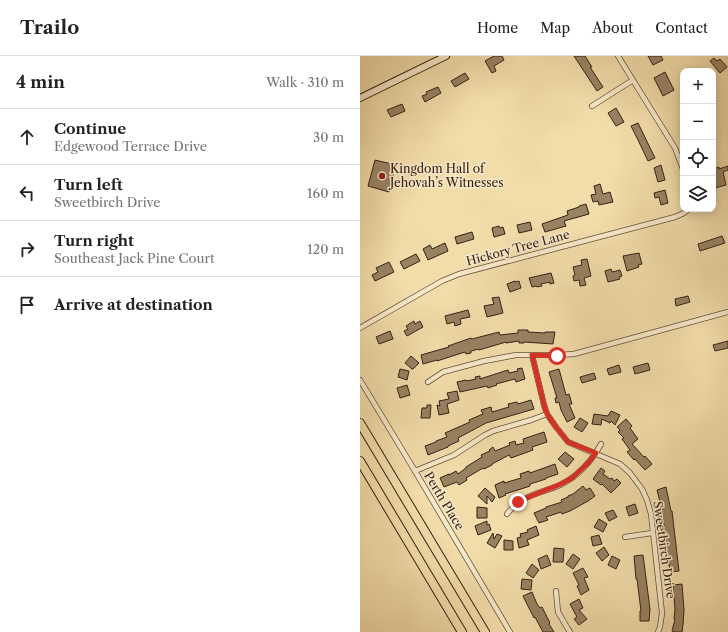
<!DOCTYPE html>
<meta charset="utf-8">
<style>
:root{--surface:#fff;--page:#f2f2f2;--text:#222;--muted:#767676;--line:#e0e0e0}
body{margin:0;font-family:"Libre Caslon Text",serif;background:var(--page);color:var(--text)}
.controls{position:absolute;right:12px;top:12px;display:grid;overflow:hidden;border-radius:8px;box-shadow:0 2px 10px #0003}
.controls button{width:36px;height:36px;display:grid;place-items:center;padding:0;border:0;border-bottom:1px solid var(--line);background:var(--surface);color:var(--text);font:20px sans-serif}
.stop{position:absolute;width:12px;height:12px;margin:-9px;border:3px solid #d93025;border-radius:50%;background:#fff}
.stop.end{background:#d93025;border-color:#fff;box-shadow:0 1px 4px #0008}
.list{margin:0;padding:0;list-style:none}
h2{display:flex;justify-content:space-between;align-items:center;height:52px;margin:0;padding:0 16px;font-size:17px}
h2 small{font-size:13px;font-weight:400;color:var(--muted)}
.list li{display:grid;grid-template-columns:26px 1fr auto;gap:12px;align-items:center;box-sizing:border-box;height:56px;padding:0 16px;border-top:1px solid var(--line)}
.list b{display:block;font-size:15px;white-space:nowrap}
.list p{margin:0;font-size:13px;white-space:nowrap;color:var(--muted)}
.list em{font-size:13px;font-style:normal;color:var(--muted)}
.icon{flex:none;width:22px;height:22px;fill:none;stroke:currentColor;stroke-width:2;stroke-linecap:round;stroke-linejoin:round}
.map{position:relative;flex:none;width:368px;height:576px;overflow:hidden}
header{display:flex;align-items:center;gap:24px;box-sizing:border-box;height:56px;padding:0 20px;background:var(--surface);border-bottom:1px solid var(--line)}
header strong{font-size:19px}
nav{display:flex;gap:22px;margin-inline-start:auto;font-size:14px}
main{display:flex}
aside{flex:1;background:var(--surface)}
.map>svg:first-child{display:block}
</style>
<header>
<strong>Trailo</strong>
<nav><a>Home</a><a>Map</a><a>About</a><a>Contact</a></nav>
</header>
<main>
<aside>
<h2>4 min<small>Walk · 310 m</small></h2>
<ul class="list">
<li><svg class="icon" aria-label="ahead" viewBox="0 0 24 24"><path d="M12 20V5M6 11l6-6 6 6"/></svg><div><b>Continue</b><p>Edgewood Terrace Drive</p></div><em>30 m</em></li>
<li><svg class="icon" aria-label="left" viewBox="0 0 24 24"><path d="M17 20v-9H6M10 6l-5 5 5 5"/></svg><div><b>Turn left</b><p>Sweetbirch Drive</p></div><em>160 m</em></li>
<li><svg class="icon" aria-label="right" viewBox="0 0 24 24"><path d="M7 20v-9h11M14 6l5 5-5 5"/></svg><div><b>Turn right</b><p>Southeast Jack Pine Court</p></div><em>120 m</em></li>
<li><svg class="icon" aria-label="arrive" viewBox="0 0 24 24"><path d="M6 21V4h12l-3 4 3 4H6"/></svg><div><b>Arrive at destination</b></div></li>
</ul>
</aside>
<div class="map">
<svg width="368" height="576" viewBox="0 0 368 576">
<rect width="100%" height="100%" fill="#f2dcaa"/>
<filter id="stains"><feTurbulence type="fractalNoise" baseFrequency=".005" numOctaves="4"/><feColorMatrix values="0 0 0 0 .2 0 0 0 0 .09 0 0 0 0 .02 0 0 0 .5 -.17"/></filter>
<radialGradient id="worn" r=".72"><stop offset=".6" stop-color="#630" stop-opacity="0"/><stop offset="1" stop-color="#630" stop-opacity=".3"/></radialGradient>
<g fill="#978262" stroke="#352115">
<polygon points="134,0 142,0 144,4 134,10 136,15 132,17 125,5"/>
<polygon points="214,0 225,0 232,11 230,11 243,31 237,35"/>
<polygon points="288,0 301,0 303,4 293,9"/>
<polygon points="354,2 357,5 360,3 367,11 360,17 350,5"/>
<polygon points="305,16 314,34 303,40 294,22"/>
<polygon points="105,17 109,23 95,31 91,25"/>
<polygon points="78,31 81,37 65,46 62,40 67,38 66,36"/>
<polygon points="42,48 45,55 31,61 27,54"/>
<polygon points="256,52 264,66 256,70 248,57"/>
<polygon points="278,67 295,102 288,105 278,84 271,70"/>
<polygon points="15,104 36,109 29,136 8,130"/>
<polygon points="301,109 305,124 298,126 294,112"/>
<polygon points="368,110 368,114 363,116 366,129 355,132 353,125 353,113 359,111 359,113"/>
<polygon points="240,128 243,138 250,136 253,146 239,149 238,145 233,146 231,139 236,138 234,130"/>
<polygon points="305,134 308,147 301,149 299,141 295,142 294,137"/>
<polygon points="226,148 229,158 204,165 206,170 185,176 182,168 208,159 207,155 219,151 219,150"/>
<polygon points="170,166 172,174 159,177 157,169"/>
<polygon points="139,170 140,172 143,171 145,178 134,181 132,172"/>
<polygon points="112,176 114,183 97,188 95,181"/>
<polygon points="362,180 365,187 340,195 338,188"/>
<polygon points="85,187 88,195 68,204 63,193 70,189 72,193"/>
<polygon points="279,197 282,208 278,209 279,211 267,215 263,200"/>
<polygon points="56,198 60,205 44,213 40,206"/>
<polygon points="227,203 231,220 224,222 226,229 220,230 219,224 214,225 213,220 215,219 213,211 222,209 221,204"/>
<polygon points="29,206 34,216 15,225 12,219 18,216 16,212"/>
<polygon points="251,213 252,216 260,214 262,220 259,221 260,223 248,226 245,215"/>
<polygon points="191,217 194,227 190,228 190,226 181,228 182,230 177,231 176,230 172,231 169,222"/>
<polygon points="155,225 155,226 159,225 161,232 150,236 147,228"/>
<polygon points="328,240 330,246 316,250 315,243"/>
<polygon points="139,241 143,257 127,261 124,250 134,248 132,242"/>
<polygon points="108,254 110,261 100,263 101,268 95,270 94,266 87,268 85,260"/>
<polygon points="54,265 55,268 60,265 63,271 47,280 44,275 48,273 46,270"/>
<polygon points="158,274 168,274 168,276 185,277 185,276 195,276 193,288 164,286 164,287 159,287 159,285 146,287 146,286 119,294 119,293 111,295 111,297 106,298 105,296 77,305 77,304 63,308 61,299 89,291 88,290 111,282 112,283 139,276 140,279 158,277"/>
<polygon points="30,275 33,283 19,288 16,281"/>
<polygon points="368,285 368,292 355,295 353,289"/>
<polygon points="51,300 59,307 53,313 52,313 45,307"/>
<polygon points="288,307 290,314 275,318 273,311"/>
<polygon points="259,309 261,316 249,319 247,313"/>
<polygon points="162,312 165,323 156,326 155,323 136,328 137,329 128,332 127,330 100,336 97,326 106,324 107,325 116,323 115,321 120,320 120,323 148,314 149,317 158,315 157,313"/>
<polygon points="40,313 49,315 47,324 38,321"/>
<polygon points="199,313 206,339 209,338 212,348 209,348 215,362 207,366 201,354 199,346 196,347 195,342 197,342 189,316"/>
<polygon points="234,317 236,323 222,327 220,321"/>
<polygon points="47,329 50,339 40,342 37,332"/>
<polygon points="97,335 99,344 87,348 89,357 79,359 77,349 80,350 79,345 89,343 87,337"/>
<polygon points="171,344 174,353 126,367 98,382 99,385 88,390 88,391 68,399 65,390 76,386 76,385 87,381 85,377 110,366 109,364 123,358 121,354 131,351 132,356 149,351 148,348 157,346 158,348"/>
<polygon points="67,349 71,349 70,362 61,362 62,352 67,352"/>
<polygon points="251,355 260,359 255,369 251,365 250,367 242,363 241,369 232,368 234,358 248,360"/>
<polygon points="220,362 228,367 222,376 214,371"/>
<polygon points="266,363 272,370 270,372 278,383 272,388 284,401 285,400 292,408 285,414 275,403 274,404 267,396 270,394 262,383 264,382 258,376 260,374 257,371"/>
<polygon points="184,376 187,386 172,391 173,394 151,402 149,399 132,408 132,409 124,413 123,412 106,422 107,424 99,429 97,426 84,431 80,422 89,418 89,419 96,415 98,418 106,412 106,411 122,401 121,399 130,395 129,394 133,391 135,395 150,389 149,387 155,385 156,389 164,387 163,383"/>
<polygon points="205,396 214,403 207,411 198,403"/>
<polygon points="195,408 198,418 186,422 186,423 170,428 170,430 161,433 145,438 146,439 139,442 135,429 144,425 144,427 161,422 160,418 169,415 170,417"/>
<polygon points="241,412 245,415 243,418 250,423 252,422 254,425 257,423 261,427 251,437 242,428 241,429 233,423"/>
<polygon points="223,430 226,434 230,432 235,440 228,445 210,455 202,458 201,456 186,461 188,464 179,467 174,457 186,452 186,451 202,446 201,444 208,441 208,440 213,438"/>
<polygon points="306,431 311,455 312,455 319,515 310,516 302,454 297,434"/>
<polygon points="125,432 135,441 132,446 127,440 127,448 118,440"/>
<polygon points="275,448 278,457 269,460 266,451"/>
<polygon points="117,451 127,452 127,462 117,462"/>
<polygon points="253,454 257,461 249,465 245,457"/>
<polygon points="239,463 247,468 243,476 234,471"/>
<polygon points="127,465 127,469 129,468 131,474 118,479 115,470"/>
<polygon points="176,470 179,479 167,484 169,489 159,492 157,482 161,481 160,478 168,476 167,474"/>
<polygon points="133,477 134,483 137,478 142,480 135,492 127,487"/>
<polygon points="239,479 242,488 233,490 231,481"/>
<polygon points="144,484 153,485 153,494 144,494"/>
<polygon points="244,491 249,499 242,505 236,497"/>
<polygon points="194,492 204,493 203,506 193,506"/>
<polygon points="213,498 220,503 213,513 206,508"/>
<polygon points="187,499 191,509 181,513 178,503"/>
<polygon points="283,499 290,553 289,565 280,565 280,555 281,555 277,523 276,523 274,500"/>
<polygon points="252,500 260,504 256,513 248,509"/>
<polygon points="172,508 179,514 173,522 166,517"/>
<polygon points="223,512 228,521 224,522 229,534 221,539 217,530 219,529 213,517"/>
<polygon points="162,523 172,524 171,534 161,533"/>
<polygon points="322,528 324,554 323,569 322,576 315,576 312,575 315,563 314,563 315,553 313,529"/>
<polygon points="172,536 177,548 180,552 182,551 190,567 189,568 194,576 183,576 175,561 174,562 163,540"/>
<polygon points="219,543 223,552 219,554 227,563 219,569 214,563 217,561 210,548"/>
</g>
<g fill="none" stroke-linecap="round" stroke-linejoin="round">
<defs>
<g id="street">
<polyline points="258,0 315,92 323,113"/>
<polyline points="232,50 273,24"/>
<polyline points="0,272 82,225 99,218 315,161 324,157 329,153"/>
<polyline points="172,299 184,349 187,358 196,371 208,386 260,408 270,417 282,433 287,444 291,458 302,557 300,571 298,576"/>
<polyline points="0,324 55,415 150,576"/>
<polyline points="68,326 83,316 124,305 156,299 197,299 214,298 368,256"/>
<polyline points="55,415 94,399 125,379 133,375 171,364 187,358"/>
<path d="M147 458C150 454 154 450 157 447 169 438 187 435 200 429 217 421 232 405 241 388"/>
<polyline points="265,481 292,477"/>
<polyline points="196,535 198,556 208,573 210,576"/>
</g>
<polyline id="secondary" points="0,42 86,0"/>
<g id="highway">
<polyline points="0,367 125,576"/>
<polyline points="0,405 102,576"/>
</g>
</defs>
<use href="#street" stroke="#64503a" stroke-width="6"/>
<use href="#secondary" stroke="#352115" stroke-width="8"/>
<use href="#highway" stroke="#352115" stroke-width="10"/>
<use href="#street" stroke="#f7e8c8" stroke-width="4.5"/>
<use href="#secondary" stroke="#f7e8c8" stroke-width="6"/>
<use href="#highway" stroke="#f2dcaa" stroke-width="8"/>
</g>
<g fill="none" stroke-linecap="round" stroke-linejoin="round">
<polyline stroke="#d93025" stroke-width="5" points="158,446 171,440 201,428 212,422 228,407 236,397 208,386 196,371 187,358 184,349 172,299 197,300"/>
</g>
<circle fill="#8f2418" stroke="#f7e8c8" stroke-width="1.5" cx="22" cy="120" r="4"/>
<g text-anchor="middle" stroke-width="3" stroke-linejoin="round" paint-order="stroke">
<g font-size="12" fill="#352115" stroke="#f7e8c8" text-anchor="start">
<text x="30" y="117">Kingdom Hall of<tspan x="30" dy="14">Jehovah’s Witnesses</tspan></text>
</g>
<g font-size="12" fill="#352115" stroke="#f7e8c8">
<text transform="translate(158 192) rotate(-15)" y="4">Hickory Tree Lane</text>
<text transform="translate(84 445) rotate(59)" y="4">Perth Place</text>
<text transform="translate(304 494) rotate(82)" y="4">Sweetbirch Drive</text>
</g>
</g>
<rect width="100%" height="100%" filter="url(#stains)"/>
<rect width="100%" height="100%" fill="url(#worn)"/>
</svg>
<div class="controls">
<button>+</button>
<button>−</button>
<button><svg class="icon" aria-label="locate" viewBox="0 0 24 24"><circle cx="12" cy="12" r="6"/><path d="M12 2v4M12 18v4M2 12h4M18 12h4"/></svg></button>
<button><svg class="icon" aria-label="layers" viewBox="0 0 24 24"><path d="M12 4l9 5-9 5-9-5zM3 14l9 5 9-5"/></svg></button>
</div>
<div class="stop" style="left:197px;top:300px"></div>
<div class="stop end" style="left:158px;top:446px"></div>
</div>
</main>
